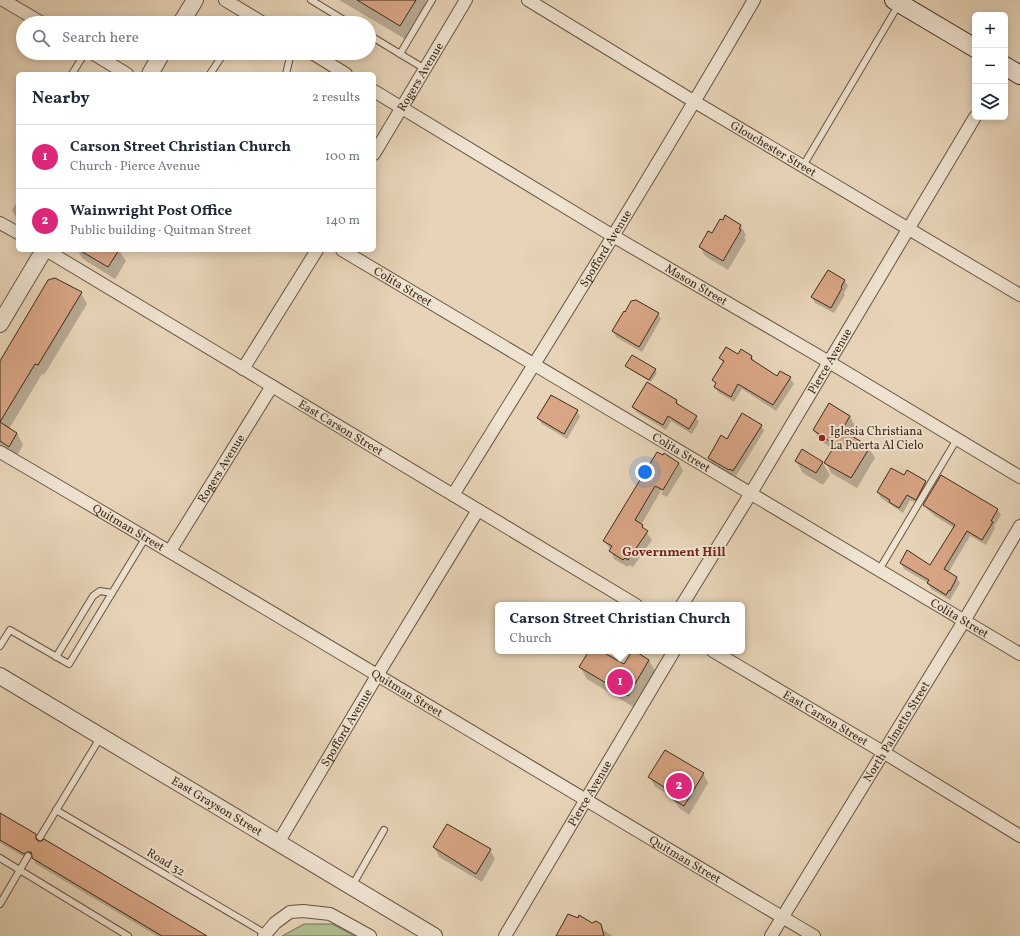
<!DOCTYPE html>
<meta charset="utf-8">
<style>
:root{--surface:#fff;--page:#f6f6f7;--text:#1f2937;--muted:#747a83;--line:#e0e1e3;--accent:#db2777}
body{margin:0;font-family:Vollkorn,serif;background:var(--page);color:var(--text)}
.controls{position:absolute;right:12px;top:12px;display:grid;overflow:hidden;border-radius:6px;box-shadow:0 2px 10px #0003}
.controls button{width:36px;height:36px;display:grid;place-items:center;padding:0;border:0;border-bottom:1px solid var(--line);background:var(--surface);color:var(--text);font:20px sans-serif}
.you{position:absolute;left:645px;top:472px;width:14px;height:14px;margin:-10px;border:3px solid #fff;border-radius:50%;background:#1a73e8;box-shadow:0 0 0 6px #1a73e833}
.badge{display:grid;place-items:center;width:26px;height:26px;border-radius:50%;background:var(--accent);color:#fff;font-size:13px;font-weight:700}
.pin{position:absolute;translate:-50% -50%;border:2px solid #fff;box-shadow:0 1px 4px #0006}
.popup{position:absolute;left:495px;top:602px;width:250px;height:52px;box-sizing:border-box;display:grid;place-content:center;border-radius:6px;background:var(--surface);filter:drop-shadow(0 1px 3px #0005);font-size:13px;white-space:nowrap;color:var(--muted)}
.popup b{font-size:15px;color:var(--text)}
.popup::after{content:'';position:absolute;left:50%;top:100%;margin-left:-8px;border:8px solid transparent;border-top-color:var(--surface)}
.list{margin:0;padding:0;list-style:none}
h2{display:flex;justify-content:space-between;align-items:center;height:52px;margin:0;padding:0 16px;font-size:17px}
h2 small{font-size:13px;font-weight:400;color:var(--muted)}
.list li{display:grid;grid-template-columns:26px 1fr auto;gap:12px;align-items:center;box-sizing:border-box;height:64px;padding:0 16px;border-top:1px solid var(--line)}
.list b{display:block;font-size:15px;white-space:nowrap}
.list p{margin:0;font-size:13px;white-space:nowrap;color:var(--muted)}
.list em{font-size:13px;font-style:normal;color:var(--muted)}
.icon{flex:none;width:22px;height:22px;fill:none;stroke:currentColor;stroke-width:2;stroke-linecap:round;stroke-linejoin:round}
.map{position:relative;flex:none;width:1020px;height:936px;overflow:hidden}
.search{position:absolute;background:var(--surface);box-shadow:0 2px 10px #0003;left:16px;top:16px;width:360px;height:44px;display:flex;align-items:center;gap:10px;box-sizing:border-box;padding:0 14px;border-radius:22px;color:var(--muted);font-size:15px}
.panel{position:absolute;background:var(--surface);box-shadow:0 2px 10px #0003;left:16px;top:72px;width:360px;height:180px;border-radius:6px}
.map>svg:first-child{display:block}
</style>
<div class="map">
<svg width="1020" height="936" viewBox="0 0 1020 936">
<rect width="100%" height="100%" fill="#e7d4b8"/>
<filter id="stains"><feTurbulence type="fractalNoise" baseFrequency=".005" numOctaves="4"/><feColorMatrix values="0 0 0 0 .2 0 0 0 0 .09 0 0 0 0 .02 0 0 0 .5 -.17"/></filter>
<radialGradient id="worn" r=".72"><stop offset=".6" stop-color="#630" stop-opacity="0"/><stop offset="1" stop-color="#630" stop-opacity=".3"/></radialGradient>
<polygon fill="#b1be93" stroke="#777456" points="304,924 332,924 355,936 282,936"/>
<g fill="#0003">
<polygon points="339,0 426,0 430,7 410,42"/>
<polygon points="18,200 18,221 12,210"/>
<polygon points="725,217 741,226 746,235 744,238 746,240 728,270 705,256 700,247 712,235"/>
<polygon points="77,250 119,250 126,261 115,279 83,259"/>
<polygon points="823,277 844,280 848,286 844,293 845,295 834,313 815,303 812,297"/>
<polygon points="81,293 87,304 44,375 42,374 9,429 17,433 23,445 16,457 0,448 0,362"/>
<polygon points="658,314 661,319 642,352 616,337 613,331"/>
<polygon points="738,356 752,357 755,363 777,377 790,378 794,384 776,411 742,389 734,402 718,392 715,387 716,385 714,380 724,364 720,358"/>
<polygon points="627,366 655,370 657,373 651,382 628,368"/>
<polygon points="676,401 680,407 696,417 699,422 692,434 671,421 666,430 636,412 633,407"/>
<polygon points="577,411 580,417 567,439 542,424 538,418"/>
<polygon points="850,416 855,426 850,436 869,448 875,458 857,488 831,473 826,463 834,449 820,441 814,430"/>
<polygon points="761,425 764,431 736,476 733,474 732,475 712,463 709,458 727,440"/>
<polygon points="658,453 679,463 683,471 667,497 661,494 679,465 676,465 641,525 652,540 633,567 629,565 628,567 614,559 611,550 604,541"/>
<polygon points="796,461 822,462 830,475 823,485 803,473"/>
<polygon points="907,471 926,482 929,488 919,505 910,500 903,513 881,498 878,492 904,476"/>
<polygon points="924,505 998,510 1001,515 994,526 995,528 986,545 970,536 948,573 957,578 960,583 950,600 931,589 928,583 904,569 901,563 931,566 954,528 935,516 928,510"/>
<polygon points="590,651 599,651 624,666 633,651 649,660 656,673 635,708 587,679 580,667"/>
<polygon points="703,774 708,783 689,815 679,808 673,799 674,798 655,787 650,777"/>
<polygon points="0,814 36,835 40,842 205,936 157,936 36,864 33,858 28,859 0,843"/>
<polygon points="434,847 490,850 495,859 482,882 439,857"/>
<polygon points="592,924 600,925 603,930 613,936 557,936"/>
</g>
<g fill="#d8a585" stroke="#3d2a18">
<polygon points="357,0 416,0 400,26"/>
<polygon points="725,215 741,225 739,229 741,230 723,261 699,247 708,231 712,233 720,219 723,220"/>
<polygon points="79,250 119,250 108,267"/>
<polygon points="828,270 845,280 841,287 842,288 831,308 811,297"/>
<polygon points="55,278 82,292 38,365 35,364 0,422 17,433 9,447 0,441 0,361 48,280"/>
<polygon points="636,300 659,313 639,347 612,331 624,311 625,312 631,301"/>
<polygon points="726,347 738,354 741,349 752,356 751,359 777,376 780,371 791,377 773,405 738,384 731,397 714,387 716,383 712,380 724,361 719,358"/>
<polygon points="632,355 656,369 649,380 625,366"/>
<polygon points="647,382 677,400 676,403 697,416 689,429 668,416 663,425 632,407"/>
<polygon points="551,395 578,410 564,434 537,418"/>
<polygon points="829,403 850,416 842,430 870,447 851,478 824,463 835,445 813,430"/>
<polygon points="742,413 762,425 733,471 730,469 729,470 708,458 721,435 727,439"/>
<polygon points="802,449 823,462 816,473 795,461"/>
<polygon points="657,452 663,455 664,453 679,463 663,490 655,486 635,520 643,525 642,527 648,531 628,560 625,558 623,560 609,551 612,546 603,541"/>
<polygon points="891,468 904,475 907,470 926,481 916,500 907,495 899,508 889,502 890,500 877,492"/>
<polygon points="941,475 998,509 991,521 993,522 982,540 967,531 944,569 957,577 950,591 949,590 946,595 927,583 929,580 900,563 907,550 930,565 955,525 923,505"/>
<polygon points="589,651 601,651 624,664 632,651 635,651 649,660 628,696 579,667"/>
<polygon points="665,750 704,773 684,806 672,799 675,794 648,777"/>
<polygon points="0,813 36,834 36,839 38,841 42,841 44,839 207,936 162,936 32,858 32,856 31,852 28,852 24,854 0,840"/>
<polygon points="447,824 491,849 476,874 433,847"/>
<polygon points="568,914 578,918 579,915 592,923 596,921 601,924 604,936 556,936"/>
</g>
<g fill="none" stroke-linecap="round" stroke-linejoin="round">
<defs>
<g id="service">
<polyline points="311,0 349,23"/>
<polyline points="243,23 249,14"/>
<polyline points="369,35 425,69"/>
<polyline points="400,54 432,0"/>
<polyline points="72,74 85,53"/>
<polyline points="210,74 224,53"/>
<polyline points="286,74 291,53"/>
<polyline points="803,166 899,4"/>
<polyline points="879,570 957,439"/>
<polyline points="0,646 10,630 69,664 146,537"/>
<polyline points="56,657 93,596 100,591 112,593"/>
<polyline points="56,810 266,934"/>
<polyline points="40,837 100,738"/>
<polyline points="0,858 128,936"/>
<polyline points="352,886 384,830"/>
<polyline points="0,904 28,856"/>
</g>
<g id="minor">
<polyline points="3,0 42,23"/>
<polyline points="225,0 263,23"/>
<path id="s1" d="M528 0 695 102 1020 295"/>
<polyline points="92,53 127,74"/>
<polyline points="312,53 346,74"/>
<path id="s2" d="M374 91 613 236 829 362 1020 477"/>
<path id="s3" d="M374 154 466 0"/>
<polyline points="0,223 18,233"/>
<path id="s4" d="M46 250 636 605"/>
<path id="s5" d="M342 250 1020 654"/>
<polyline points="243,369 317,250"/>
<path id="s6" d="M0 452C273 611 543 775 814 936"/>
<path id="s7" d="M453 495C555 331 657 167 754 0"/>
<path id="s8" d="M170 551 272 386"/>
<path id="s9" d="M682 605 751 493 975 117"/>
<path id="s10" d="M713 651 883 752 1020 836"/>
<path id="s11" d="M278 843 378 674 478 510"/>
<polyline points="264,936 275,923 290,912 303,911 330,914 370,936"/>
<path id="s12" d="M505 936 674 651"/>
<path id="s13" d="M771 936 964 621 1020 526"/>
</g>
<g id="tertiary">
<polyline points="181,23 195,0"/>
<polyline points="150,74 162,53"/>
<polyline points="0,324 44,250"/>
<path id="s14" d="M0 676 434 936"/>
</g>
<g id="secondary">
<polyline points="894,0 975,48"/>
<polyline points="1005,66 1020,75"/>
</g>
</defs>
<use href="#service" stroke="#685440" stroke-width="8"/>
<use href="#minor" stroke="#685440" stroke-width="14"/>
<use href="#tertiary" stroke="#685440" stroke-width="18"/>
<use href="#secondary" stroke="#3d2a18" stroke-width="20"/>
<use href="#service" stroke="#efe3d1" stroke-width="6"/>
<use href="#minor" stroke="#efe3d1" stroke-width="12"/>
<use href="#tertiary" stroke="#efe3d1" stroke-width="16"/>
<use href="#secondary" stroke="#efe3d1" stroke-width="18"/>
</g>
<circle fill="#8f2418" stroke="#efe3d1" stroke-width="1.5" cx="822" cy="438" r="4"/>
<g text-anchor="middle" stroke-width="4" stroke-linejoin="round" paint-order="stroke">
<g font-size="12" fill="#3d2a18" stroke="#efe3d1">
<text dy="4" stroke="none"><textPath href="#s3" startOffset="90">Rogers Avenue</textPath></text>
<text dy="4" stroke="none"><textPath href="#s1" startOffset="287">Glouchester Street</textPath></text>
<text dy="4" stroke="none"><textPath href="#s7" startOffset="290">Spofford Avenue</textPath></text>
<text dy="4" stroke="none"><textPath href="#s2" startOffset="376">Mason Street</textPath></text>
<text dy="4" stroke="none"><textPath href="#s5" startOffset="71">Colita Street</textPath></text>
<text dy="4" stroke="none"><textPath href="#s9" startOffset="285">Pierce Avenue</textPath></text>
<text dy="4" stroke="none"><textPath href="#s4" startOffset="344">East Carson Street</textPath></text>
<text dy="4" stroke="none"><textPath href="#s5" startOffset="395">Colita Street</textPath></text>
<text dy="4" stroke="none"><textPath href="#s8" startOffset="97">Rogers Avenue</textPath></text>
<text dy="4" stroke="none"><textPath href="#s6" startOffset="149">Quitman Street</textPath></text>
<text dy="4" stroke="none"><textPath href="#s5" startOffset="719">Colita Street</textPath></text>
<text dy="4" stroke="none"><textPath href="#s6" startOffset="473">Quitman Street</textPath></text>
<text dy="4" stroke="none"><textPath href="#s10" startOffset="131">East Carson Street</textPath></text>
<text dy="4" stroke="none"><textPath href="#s11" startOffset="134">Spofford Avenue</textPath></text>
<text dy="4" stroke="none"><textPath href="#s13" startOffset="240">North Palmetto Street</textPath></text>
<text dy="4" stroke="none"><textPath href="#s12" startOffset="166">Pierce Avenue</textPath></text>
<text dy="4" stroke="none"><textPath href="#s14" startOffset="253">East Grayson Street</textPath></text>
<text dy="4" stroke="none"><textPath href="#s6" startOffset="797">Quitman Street</textPath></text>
<text transform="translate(166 862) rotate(31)" y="4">Road 32</text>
</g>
<g font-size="12" fill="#3d2a18" stroke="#efe3d1" text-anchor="start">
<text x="830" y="435">Iglesia Christiana<tspan x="830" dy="14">La Puerta Al Cielo</tspan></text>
</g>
<g font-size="13" font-weight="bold" fill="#7a1f14" stroke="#efe3d1">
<text x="674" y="556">Government Hill</text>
</g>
</g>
<rect width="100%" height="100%" filter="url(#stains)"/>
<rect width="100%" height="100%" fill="url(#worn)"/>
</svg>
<div class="controls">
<button>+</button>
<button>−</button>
<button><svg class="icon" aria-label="layers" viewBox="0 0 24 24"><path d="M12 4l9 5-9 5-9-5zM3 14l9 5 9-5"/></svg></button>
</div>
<div class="you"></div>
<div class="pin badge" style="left:620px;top:682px">1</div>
<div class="popup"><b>Carson Street Christian Church</b>Church</div>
<div class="pin badge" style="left:679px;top:786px">2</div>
<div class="search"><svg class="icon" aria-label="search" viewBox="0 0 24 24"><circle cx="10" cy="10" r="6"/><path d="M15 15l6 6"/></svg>Search here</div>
<section class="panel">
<h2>Nearby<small>2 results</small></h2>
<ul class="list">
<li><span class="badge">1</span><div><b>Carson Street Christian Church</b><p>Church · Pierce Avenue</p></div><em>100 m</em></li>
<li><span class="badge">2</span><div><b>Wainwright Post Office</b><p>Public building · Quitman Street</p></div><em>140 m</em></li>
</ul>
</section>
</div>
